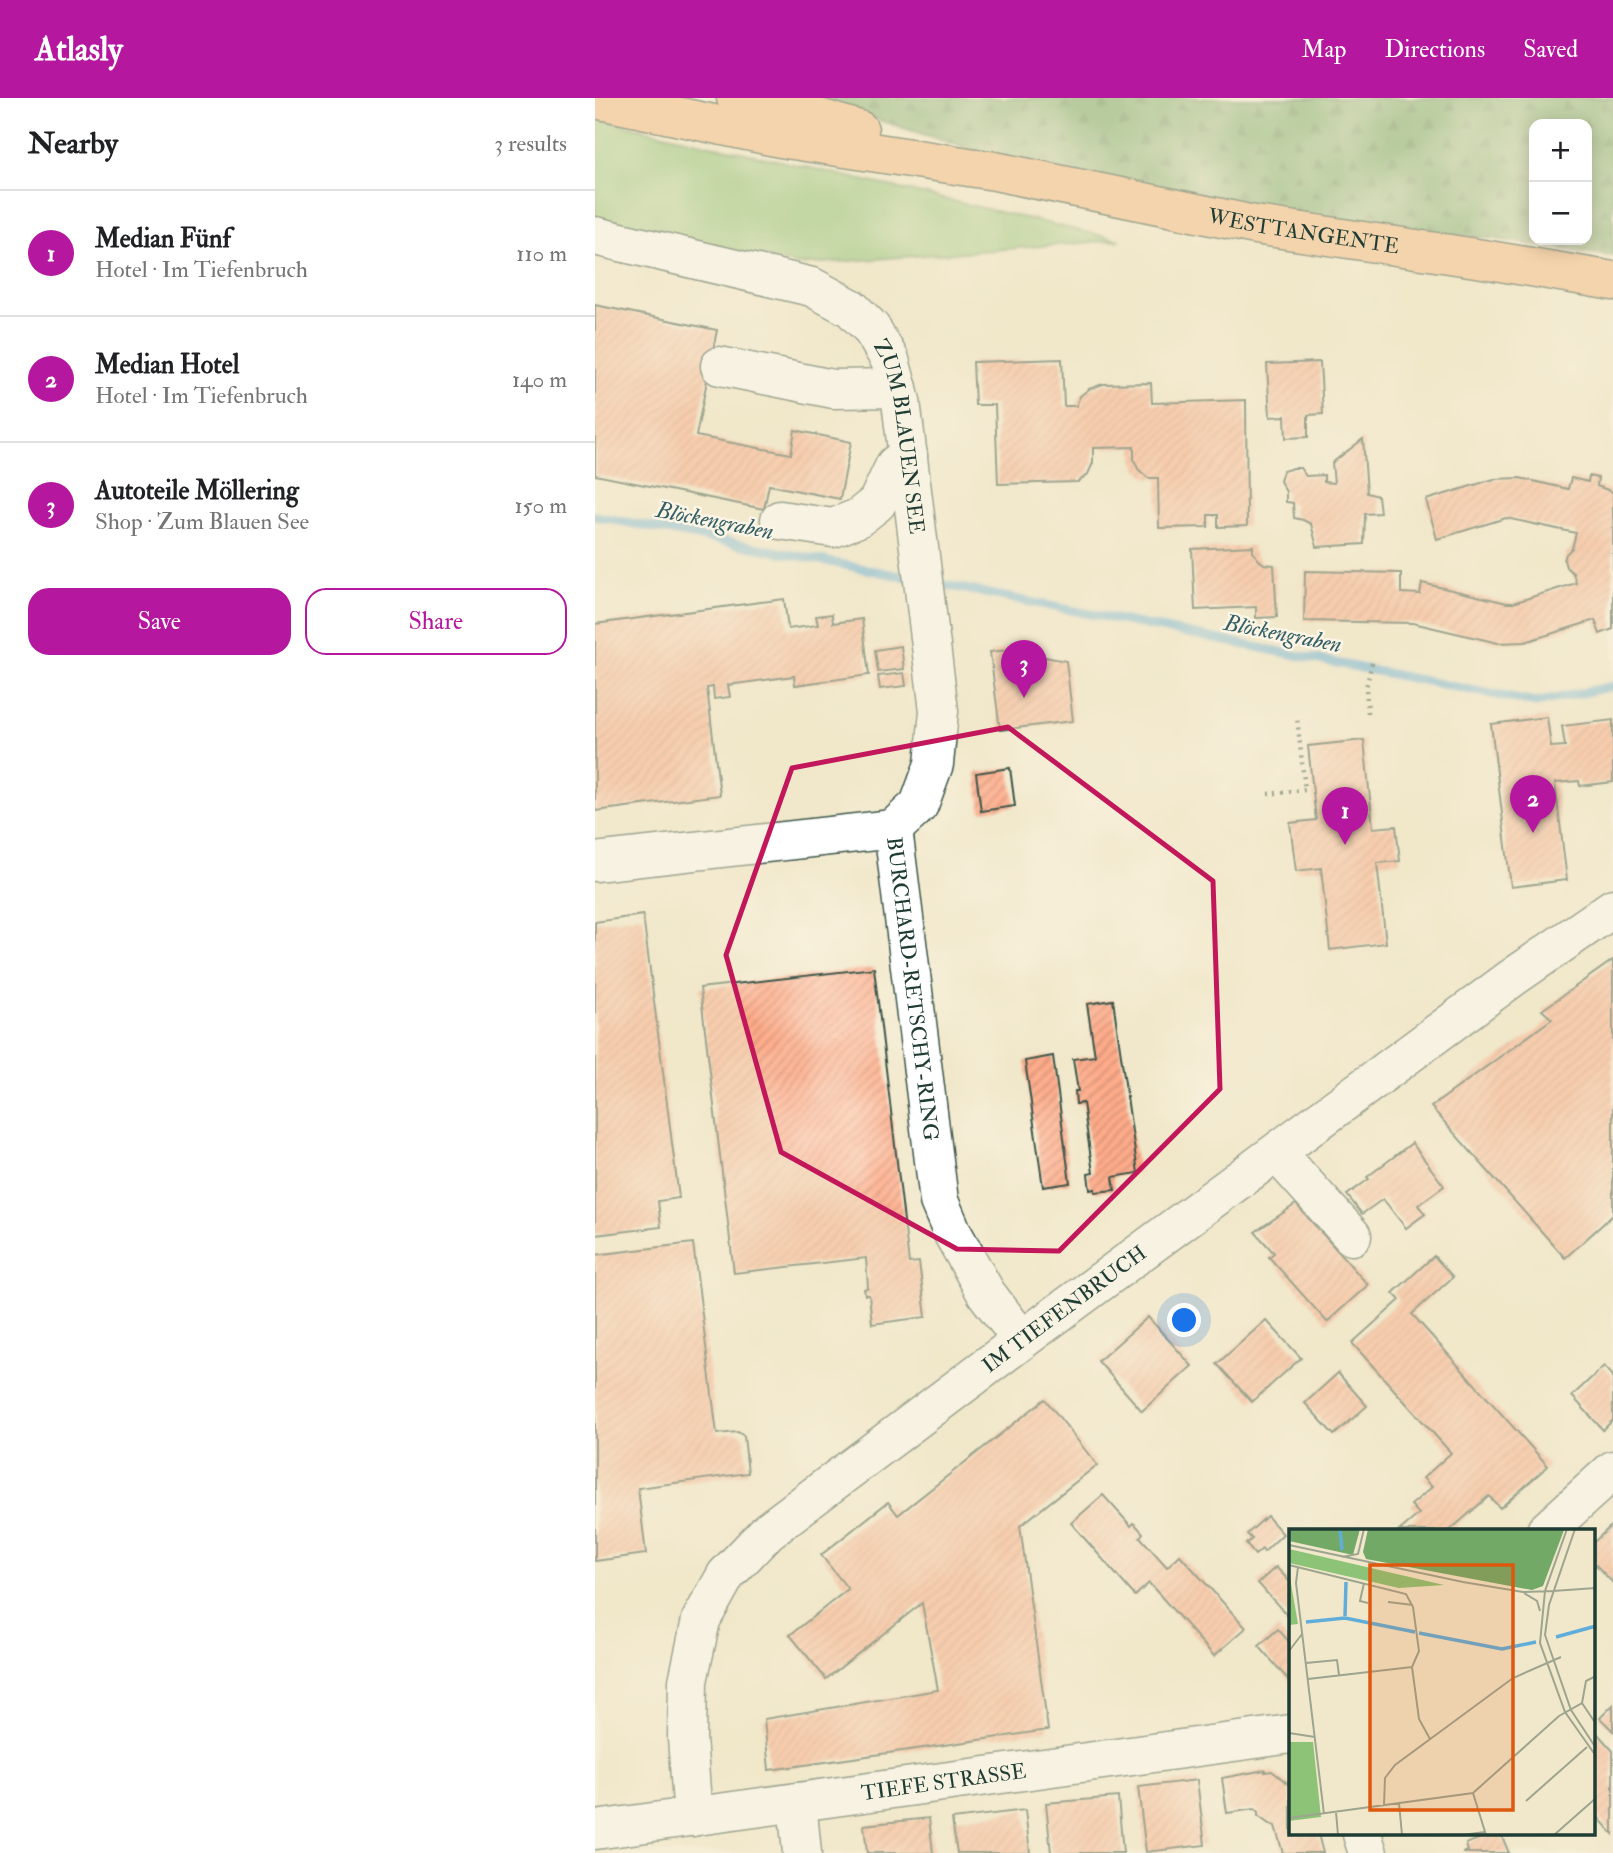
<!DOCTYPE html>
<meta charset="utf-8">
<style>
:root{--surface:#fff;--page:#f6f6f6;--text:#202124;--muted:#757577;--line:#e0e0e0;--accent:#b5179e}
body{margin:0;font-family:"IM FELL Double Pica",serif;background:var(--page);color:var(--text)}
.controls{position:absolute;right:21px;top:21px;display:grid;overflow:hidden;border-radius:14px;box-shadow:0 4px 18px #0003}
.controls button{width:63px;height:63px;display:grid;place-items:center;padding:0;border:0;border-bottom:2px solid var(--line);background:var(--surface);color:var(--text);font:35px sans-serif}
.you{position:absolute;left:590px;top:1223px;width:24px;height:24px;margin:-18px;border:5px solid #fff;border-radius:50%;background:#1a73e8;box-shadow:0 0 0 10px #1a73e833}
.badge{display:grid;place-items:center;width:46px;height:46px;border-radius:50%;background:var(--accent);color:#fff;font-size:23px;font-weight:700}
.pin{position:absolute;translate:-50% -58px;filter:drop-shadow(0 2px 4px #0008)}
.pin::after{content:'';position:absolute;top:37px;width:24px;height:21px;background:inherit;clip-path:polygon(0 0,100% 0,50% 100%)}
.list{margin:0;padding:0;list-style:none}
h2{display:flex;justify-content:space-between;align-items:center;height:91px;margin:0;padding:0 28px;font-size:30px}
h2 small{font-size:23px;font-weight:400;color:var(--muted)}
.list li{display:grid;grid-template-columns:46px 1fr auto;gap:21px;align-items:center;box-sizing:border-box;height:126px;padding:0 28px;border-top:2px solid var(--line)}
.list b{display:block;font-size:26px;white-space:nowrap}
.list p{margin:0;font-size:23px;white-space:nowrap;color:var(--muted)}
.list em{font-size:23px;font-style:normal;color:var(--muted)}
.actions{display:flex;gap:14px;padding:21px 28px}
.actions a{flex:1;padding:16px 0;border:2px solid var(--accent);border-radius:21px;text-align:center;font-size:24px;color:var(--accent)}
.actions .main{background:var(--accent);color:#fff}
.map{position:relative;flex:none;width:1018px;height:1755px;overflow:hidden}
header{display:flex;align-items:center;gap:42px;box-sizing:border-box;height:98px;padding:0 35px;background:var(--accent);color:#fff}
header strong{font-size:33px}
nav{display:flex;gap:38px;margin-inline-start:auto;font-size:24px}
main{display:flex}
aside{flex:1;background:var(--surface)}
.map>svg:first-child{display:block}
</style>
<header>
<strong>Atlasly</strong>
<nav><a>Map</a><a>Directions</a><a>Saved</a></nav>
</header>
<main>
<aside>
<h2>Nearby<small>3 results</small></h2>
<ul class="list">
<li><span class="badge">1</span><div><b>Median Fünf</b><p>Hotel · Im Tiefenbruch</p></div><em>110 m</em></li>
<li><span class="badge">2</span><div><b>Median Hotel</b><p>Hotel · Im Tiefenbruch</p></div><em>140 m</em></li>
<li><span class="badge">3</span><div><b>Autoteile Möllering</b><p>Shop · Zum Blauen See</p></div><em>150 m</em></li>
</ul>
<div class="actions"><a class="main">Save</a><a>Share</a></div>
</aside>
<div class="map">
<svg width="1018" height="1755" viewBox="0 0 1018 1755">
<defs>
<pattern id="forest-firs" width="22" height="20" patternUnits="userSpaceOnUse" patternTransform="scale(1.75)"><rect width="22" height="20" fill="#72a967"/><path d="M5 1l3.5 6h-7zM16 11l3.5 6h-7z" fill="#5d8b56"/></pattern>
<pattern id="building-hatch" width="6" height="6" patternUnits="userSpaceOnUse" patternTransform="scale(1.75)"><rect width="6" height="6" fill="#ffac8a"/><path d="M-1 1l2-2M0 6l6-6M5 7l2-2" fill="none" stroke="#ce8d72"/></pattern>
</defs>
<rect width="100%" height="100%" fill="#fcf5e5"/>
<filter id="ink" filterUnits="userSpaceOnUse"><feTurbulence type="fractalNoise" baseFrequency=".0143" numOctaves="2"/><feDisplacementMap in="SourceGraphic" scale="14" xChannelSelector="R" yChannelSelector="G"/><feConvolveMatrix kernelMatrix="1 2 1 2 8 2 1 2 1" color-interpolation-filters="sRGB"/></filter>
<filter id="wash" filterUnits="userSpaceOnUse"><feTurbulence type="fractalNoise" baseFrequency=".00686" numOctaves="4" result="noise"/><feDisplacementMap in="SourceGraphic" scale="28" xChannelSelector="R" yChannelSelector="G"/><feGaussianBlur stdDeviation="1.57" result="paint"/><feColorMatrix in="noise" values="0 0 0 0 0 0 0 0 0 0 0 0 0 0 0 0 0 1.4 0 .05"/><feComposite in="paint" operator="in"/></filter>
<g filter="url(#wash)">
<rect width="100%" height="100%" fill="#f1e8cb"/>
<polygon fill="#8dc376" stroke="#568055" stroke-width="2" points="0,20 525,142 203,167 0,121"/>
<path fill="url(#forest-firs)" stroke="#48734e" stroke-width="2" fill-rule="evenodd" d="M180 0H1018V158L893 140 724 123 390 56 274 19ZM939 26H992V142H939Z"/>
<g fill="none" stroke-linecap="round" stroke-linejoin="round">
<g stroke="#61adda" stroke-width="9">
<polyline points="0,418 316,480"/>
<polyline points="350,487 941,605 1018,588"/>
</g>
</g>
<g id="blocks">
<g fill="url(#building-hatch)">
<polygon points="0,207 122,232 101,338 196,356 200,332 256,344 245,401 174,387 169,411 0,377"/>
<polygon points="467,261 469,308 481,308 485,298 494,291 508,286 556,285 557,305 651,302 652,428 623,429 623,417 613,417 613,429 564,430 563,380 553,380 543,371 539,361 539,349 498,350 498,365 493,376 483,384 403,386 400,307 380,307 378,264"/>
<polygon points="725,264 728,316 713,317 713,339 691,340 690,318 675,319 672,266"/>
<polygon points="768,341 772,395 783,398 785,415 770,416 769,446 722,449 716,426 708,422 699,420 698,405 691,404 691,394 685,383 688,373 698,370 705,370 711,378 729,377 729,384 739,385 737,365"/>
<polygon points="994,378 1003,380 1002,388 1018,394 1018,531 1005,536 1000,522 930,544 903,545 818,525 709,523 710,473 806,475 806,495 825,496 827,485 912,505 918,505 981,485 978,475 971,469 969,462 971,456 977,450 981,435 911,420 842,441 831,402 899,381 925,380 973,391 976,380 993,384"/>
<polygon points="658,448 658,454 664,462 669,466 679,467 682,519 661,520 661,509 600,512 597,451"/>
<polygon points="189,501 193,531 223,527 221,518 237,516 238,525 267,521 274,577 200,587 199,578 133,587 135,599 119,601 118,589 112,590 125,697 0,713 0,526"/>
<polygon points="306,548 309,571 283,574 280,552"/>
<polygon points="414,552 471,563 478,623 405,632 395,554"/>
<polygon points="309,575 311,588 285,591 283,578"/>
<polygon points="952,619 956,649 970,648 967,628 1018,622 1018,684 985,688 984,683 960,685 972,782 916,789 896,626"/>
<polygon points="769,642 778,730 801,728 805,763 782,765 791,845 735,852 726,770 701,773 695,725 721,722 713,648"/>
<polygon points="415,670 420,708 386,713 381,675"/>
<polygon points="48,817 84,1100 63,1103 66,1129 0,1137 0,824"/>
<polygon points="1018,862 1018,1117 970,1160 836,1009 957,921 947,912"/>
<polygon points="279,870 314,1165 324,1164 331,1219 277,1226 274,1197 270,1197 269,1191 273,1190 271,1160 139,1175 105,890"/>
<polygon points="518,902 543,1075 518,1079 520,1092 500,1094 500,1091 495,1092 493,1076 498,1075 488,1005 481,1006 480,993 483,993 478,961 500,958 492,906"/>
<polygon points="458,958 475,1085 448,1089 430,963"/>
<polygon points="817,1045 849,1088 823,1107 830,1116 811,1130 788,1101 767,1116 752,1097 774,1081 772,1079"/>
<polygon points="701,1106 773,1187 732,1224 674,1159 679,1155 660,1134"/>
<polygon points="98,1145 122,1336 143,1334 149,1338 153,1375 43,1390 51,1456 0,1463 0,1157"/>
<polygon points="839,1158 858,1179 817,1216 953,1368 905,1410 894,1398 854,1433 804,1433 824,1416 816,1407 837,1389 828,1380 856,1355 757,1245 805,1202 798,1195"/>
<polygon points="553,1219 597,1268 547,1313 503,1263"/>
<polygon points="671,1222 706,1260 657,1304 622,1266"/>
<polygon points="1009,1268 1018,1278 1018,1322 1008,1332 977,1298"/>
<polygon points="743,1275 772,1308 739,1337 710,1305"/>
<polygon points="450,1301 502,1367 425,1428 453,1632 174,1672 169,1621 343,1592 327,1505 231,1581 195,1537 253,1491 226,1457 293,1404 303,1417"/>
<polygon points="508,1397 536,1428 539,1425 548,1435 545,1439 572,1469 585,1457 651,1530 619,1558 554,1485 540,1498 476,1425"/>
<polygon points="672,1418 688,1436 669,1454 667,1451 660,1457 651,1446 657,1441 652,1436"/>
<polygon points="1018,1426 1018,1485 999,1465 999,1444"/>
<polygon points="681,1469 696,1485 696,1522 663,1485"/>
<polygon points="683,1531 696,1546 696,1585 664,1548"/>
<polygon points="1018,1607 1018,1633 1005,1620"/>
<polygon points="1002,1635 1018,1653 1018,1736 999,1715 999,1638"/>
<polygon points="670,1672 670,1674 677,1673 696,1688 696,1736 723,1736 728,1755 688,1755 680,1728 674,1726 663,1718 663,1714 660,1711 632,1715 627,1680"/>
<polygon points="602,1682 610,1747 551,1754 543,1689"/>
<polygon points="523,1699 528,1755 456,1755 451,1705"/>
<polygon points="430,1712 435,1755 362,1755 357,1721"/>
<polygon points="334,1720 338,1755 272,1755 269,1727"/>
<polygon points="883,1736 906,1736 914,1755 868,1755 873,1753 871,1746 883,1741 881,1737"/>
</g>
</g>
</g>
<g filter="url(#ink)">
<use href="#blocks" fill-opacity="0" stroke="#3e574b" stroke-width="2"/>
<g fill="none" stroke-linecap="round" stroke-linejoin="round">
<defs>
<g id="minor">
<path id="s1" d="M0 138 217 189 256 210 276 230 295 262 306 303 344 613 339 666 324 707 298 731"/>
<polyline points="125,268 238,291 303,290"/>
<polyline points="185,422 238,430 263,420 282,405 300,367 313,357"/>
<path id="s2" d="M298 731 344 1103 358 1136 391 1195 427 1242"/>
<polyline points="0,764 298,731"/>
<polyline points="682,1055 757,1138"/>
<polyline points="951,1433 1018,1372"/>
<polyline points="202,1704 207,1755"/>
<path id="s3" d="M98 1719 92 1640 93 1583 106 1522 131 1477 173 1433 427 1242 917 880 1018 810"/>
<path id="s4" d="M0 1732 696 1636"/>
<polyline points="767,1736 773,1755"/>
</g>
<g id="major">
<polyline points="141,0 193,11 264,32"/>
<path id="s5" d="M0 1 185 40 400 73 660 127 888 161 1018 183"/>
</g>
</defs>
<use href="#minor" stroke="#3e574b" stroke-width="41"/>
<use href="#major" stroke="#3e574b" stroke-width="41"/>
<g stroke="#3e574b" stroke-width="4.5" stroke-dasharray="2 5" stroke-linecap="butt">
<polyline points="773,615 771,590 778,560"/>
<polyline points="673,696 710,692 702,619"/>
</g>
<use href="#minor" stroke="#fff" stroke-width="38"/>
<use href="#major" stroke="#f8bd88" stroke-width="38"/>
</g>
</g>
<path d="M0 0H1018V1755H0ZM413 629 618 783 625 991 464 1153 362 1151 186 1054 131 857 197 670Z" fill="#f1e8cb" fill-opacity=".55" fill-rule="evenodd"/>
<path fill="none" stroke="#c2185b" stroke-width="5" stroke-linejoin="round" d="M413 629 618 783 625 991 464 1153 362 1151 186 1054 131 857 197 670Z"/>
<g text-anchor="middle" stroke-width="5" stroke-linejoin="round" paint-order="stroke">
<g font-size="21" fill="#1f3d34" stroke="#fcf5e5">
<text dy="7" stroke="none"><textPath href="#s5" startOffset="721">WESTTANGENTE</textPath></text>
<text dy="7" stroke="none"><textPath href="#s1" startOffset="410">ZUM BLAUEN SEE</textPath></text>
<text dy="7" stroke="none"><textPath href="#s2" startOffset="161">BURCHARD-RETSCHY-RING</textPath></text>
<text dy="7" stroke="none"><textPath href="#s3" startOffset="681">IM TIEFENBRUCH</textPath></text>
<text dy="7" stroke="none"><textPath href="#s4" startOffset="352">TIEFE STRASSE</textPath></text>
</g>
<g font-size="23" font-style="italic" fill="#335f66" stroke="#fcf5e5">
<text transform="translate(120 422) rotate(11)" y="8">Blöckengraben</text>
<text transform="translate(688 535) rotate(11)" y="8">Blöckengraben</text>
</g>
</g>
<g transform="translate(694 1431)">
<rect width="306" height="306" fill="#f1e8cb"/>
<path d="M0 20 155 56 110 59 0 34ZM0 43 9 95 0 96Z" fill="#8dc376"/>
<path d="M0 0H71L64 26 0 12ZM79 0H275V1L254 57 243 61 77 30 74 23Z" fill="#72a967"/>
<path d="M0 213H24L32 288 0 292Z" fill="#8dc376"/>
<path fill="none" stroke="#61adda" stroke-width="3.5" d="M51 0 53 21M56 87 57 53M17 93 56 89 126 103M130 104 213 120 247 113M267 108 307 97"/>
<path fill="none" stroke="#9da48f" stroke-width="2" d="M278 0 256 62 251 114 276 183 307 227M286 0 260 76 256 106 282 181 307 219M0 16 174 53 234 63 264 62M53 28 69 25 75 0M0 36 117 65 124 78 130 122 123 138M9 38 7 54 35 285M75 54 71 72 79 74M264 62 307 59M235 64 248 72 251 82M99 73 124 76M0 122 13 105M17 134 48 131 50 146M123 138 130 190 141 210M19 150 123 138M293 174 307 195M0 204 26 208M184 264 197 306M237 272 298 218M110 274 113 306M95 276 96 249 106 236 224 149 272 128M47 283 49 306M0 289 184 264 270 187 293 174 297 152 307 147M173 306 196 303M265 306 307 269"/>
<path fill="#de580e" fill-opacity="0.15" stroke="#de580e" stroke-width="3.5" d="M81 36H224V281H81Z"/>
<rect width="306" height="306" fill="none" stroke="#1f3d34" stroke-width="3.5"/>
</g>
</svg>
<div class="controls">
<button>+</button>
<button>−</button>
</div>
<div class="you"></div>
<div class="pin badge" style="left:750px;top:747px">1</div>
<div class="pin badge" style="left:938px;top:735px">2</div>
<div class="pin badge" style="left:429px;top:600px">3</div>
</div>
</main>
